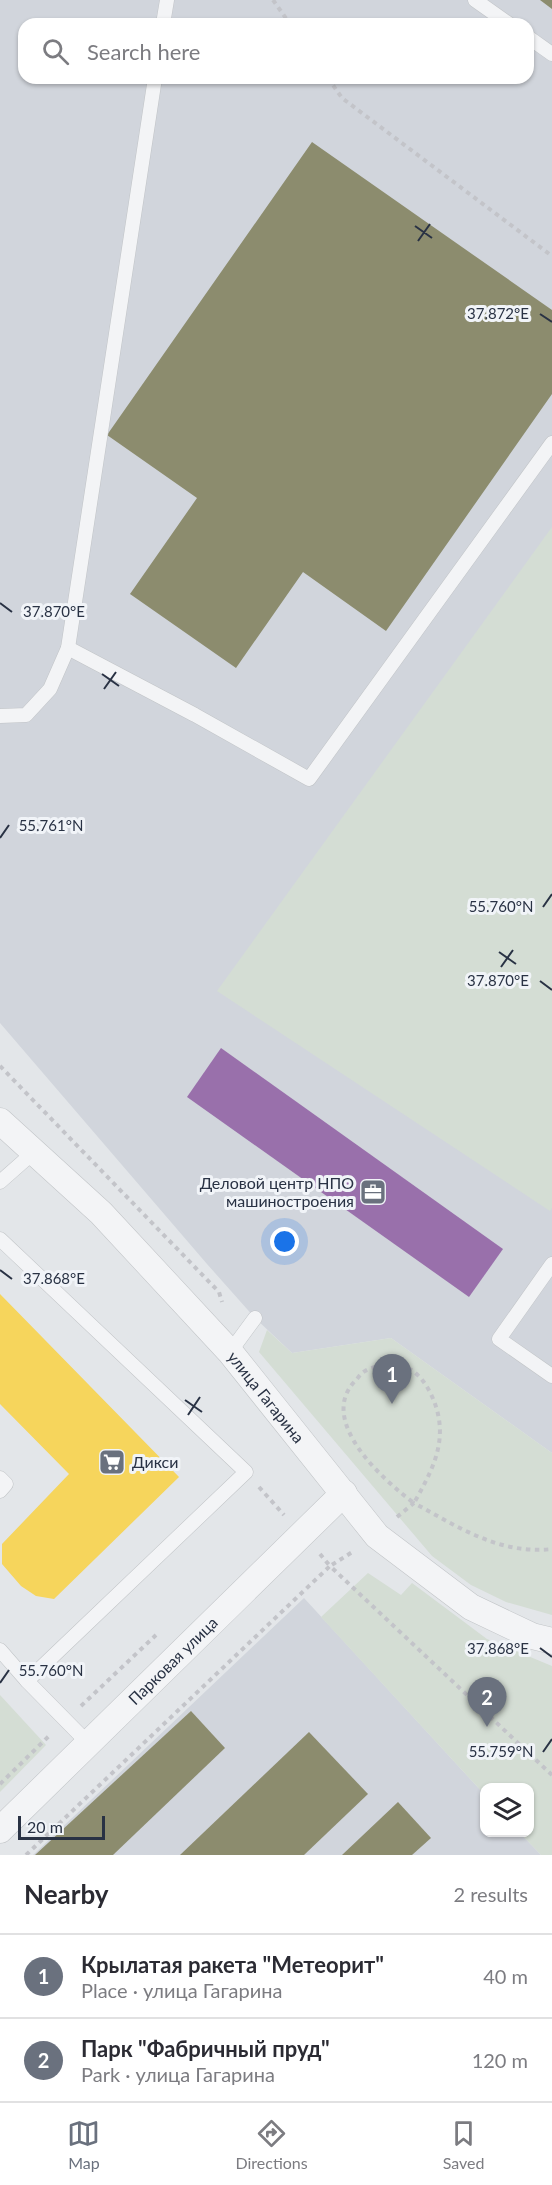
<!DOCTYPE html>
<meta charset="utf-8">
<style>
:root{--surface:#fff;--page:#f2f2f3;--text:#2b2b33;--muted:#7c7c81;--line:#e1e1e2;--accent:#6a717e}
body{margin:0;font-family:Lato,sans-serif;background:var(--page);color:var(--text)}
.controls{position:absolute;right:18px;bottom:18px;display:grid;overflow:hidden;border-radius:12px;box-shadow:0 2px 4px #0004}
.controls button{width:54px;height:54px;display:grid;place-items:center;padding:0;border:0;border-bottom:2px solid var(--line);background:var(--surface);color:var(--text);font:30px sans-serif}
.scale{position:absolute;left:18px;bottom:15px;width:87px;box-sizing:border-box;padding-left:6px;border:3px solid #293244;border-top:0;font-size:16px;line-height:21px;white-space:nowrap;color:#293244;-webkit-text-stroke:4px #f1f4f8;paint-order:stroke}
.you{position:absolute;left:285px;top:1242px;width:21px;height:21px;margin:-15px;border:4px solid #fff;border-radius:50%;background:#1a73e8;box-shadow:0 0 0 9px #1a73e833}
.badge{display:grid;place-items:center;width:39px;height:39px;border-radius:50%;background:var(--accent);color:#fff;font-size:20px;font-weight:700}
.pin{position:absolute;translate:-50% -50px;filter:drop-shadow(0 2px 3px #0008)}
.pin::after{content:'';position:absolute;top:32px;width:21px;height:18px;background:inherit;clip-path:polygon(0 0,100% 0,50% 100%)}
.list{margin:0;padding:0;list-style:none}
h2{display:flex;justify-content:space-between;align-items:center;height:78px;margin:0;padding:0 24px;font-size:26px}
h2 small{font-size:20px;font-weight:400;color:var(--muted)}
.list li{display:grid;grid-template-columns:39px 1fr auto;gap:18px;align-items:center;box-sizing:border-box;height:84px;padding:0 24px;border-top:2px solid var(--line)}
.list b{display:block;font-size:22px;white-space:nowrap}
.list p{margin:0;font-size:20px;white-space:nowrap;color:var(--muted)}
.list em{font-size:20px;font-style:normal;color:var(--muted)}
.icon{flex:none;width:33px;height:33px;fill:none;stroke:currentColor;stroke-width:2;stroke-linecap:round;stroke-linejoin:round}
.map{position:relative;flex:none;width:552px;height:1855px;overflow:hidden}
.search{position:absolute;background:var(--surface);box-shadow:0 2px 4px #0004;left:18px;right:18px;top:18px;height:66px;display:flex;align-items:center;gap:15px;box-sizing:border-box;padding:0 21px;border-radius:18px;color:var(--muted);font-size:22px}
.sheet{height:246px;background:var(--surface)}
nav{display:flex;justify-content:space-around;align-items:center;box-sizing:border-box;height:84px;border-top:2px solid var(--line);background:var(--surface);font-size:16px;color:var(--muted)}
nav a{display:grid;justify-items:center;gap:3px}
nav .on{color:var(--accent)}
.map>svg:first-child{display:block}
</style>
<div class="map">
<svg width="552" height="1855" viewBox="0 0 552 1855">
<rect width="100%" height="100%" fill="#e3e6e9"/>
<g fill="#d1d5dc" fill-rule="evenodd">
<path d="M0 0H552V1453L391 1338 292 1353 255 1318 207 1264 0 1023ZM24 24H528V78H24Z"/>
<polygon points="304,1598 484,1794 484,1832 520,1833 541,1855 33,1855"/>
</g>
<g fill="#d4ddd4">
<polygon points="552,527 552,1208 550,1211 217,991"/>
<polygon points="267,1330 292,1353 391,1338 552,1453 552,1615 506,1602 471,1585 432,1556 259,1352"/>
<polygon points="368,1573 401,1595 412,1583 487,1639 552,1666 552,1855 541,1855 520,1833 530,1832 530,1788 484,1788 484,1794 321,1617"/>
<polygon points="0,1695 46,1745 0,1792"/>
</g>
<polygon fill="#f6d55c" points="0,1294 179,1477 54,1599 36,1596 21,1586 2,1564 2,1544 69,1474 0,1404"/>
<polygon fill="#9970ab" points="221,1048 503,1249 469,1297 187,1097"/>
<g fill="#8c8c6e">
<polygon points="540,0 552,0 552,9"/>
<polygon points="312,142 552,310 552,394 386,631 303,572 236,668 130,594 197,498 107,435"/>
<polygon points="191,1711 225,1748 113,1855 35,1855"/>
<polygon points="309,1732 368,1794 304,1855 180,1855"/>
<polygon points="398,1802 431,1838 412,1855 342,1855"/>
</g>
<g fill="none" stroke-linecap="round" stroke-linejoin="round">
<defs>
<g id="lane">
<polyline points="475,0 509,24"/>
<polyline points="163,24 167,0"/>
<polyline points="528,37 552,54"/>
<polyline points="68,648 155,78"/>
<polyline points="0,716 26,715 50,689 68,648 195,715 309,779 552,443"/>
<polyline points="0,1182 34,1152"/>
<polyline points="0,1239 246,1472 27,1681 88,1743"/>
<polyline points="552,1264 499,1339 552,1376"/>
<polyline points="230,1352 255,1318"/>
<polyline points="0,1478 6,1484 0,1491"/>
<polyline points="0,1650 27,1681"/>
</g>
<g id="street">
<path id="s1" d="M0 1121 101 1213 230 1352 377 1536 471 1607 532 1636 552 1641"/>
<path id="s2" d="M0 1830 344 1493"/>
</g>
</defs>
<use href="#lane" stroke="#c1c4c7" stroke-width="15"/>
<use href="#street" stroke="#c1c4c7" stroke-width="27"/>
<g stroke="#c3c4c9" stroke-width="4" stroke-dasharray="4.5 4.5" stroke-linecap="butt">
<polyline points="273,0 290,24"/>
<polyline points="328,78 342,98 552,256"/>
<polyline points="0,1066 219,1292 222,1302"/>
<path d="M391 1362C398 1365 407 1367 413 1371 423 1378 430 1391 434 1401 449 1440 433 1469 414 1503 383 1480 317 1421 355 1381 358 1378 361 1373 365 1371 372 1367 383 1365 391 1362Z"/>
<polyline points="259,1487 284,1515"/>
<path d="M397 1517 414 1503C458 1527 500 1555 552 1549"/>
<polyline points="320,1554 330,1566 354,1551"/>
<polyline points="81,1706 156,1635"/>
<polyline points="0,1784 51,1734"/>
<polyline points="26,1855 330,1566 552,1775"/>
</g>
<use href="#lane" stroke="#f3f4f6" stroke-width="14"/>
<use href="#street" stroke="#f3f4f6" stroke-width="26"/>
</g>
<path fill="none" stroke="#293244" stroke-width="2" d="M415 226 432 238M418 241 430 224M540 314 552 322M0 603 12 612M102 674 119 686M104 689 116 672M0 838 9 825M543 907 552 894M499 952 516 964M501 967 513 950M540 981 552 990M0 1270 12 1279M185 1400 202 1412M188 1415 200 1397M540 1648 552 1657M0 1683 9 1670M543 1752 552 1739"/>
<defs>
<symbol id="office-square" viewBox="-11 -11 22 22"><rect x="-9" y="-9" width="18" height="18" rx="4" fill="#6a717e" stroke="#f1f4f8"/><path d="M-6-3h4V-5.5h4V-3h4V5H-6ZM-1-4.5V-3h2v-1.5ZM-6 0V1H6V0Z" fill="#fff"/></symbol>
<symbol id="supermarket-square" viewBox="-11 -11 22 22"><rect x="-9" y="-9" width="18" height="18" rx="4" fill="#6a717e" stroke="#f1f4f8"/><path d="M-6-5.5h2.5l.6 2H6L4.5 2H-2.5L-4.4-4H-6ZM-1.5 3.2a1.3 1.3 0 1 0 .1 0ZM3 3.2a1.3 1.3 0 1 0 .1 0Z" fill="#fff"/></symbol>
</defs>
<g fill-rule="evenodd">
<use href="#office-square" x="358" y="1177" width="30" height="30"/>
<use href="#supermarket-square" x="97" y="1447" width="30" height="30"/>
</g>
<g text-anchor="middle" stroke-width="6" stroke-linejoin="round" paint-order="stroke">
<g font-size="16" fill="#293244" stroke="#f1f4f8" text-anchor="end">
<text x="354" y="1189">Деловой центр НПО<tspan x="354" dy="18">машиностроения</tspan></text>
<text x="132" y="1468" text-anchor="start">Дикси</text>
</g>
<g font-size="16" fill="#293244" stroke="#f1f4f8">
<text dy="6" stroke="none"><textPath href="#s1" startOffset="384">улица Гагарина</textPath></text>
<text dy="6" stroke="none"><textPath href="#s2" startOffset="242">Парковая улица</textPath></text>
</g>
</g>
<g font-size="15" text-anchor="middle" fill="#293244" stroke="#f1f4f8" stroke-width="6" stroke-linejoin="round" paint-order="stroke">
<text x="498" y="319">37.872°E</text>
<text x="54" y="617">37.870°E</text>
<text x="51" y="831">55.761°N</text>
<text x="501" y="912">55.760°N</text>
<text x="498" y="986">37.870°E</text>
<text x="54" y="1284">37.868°E</text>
<text x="498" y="1654">37.868°E</text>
<text x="51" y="1676">55.760°N</text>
<text x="501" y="1757">55.759°N</text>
</g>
</svg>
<div class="controls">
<button><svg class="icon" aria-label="layers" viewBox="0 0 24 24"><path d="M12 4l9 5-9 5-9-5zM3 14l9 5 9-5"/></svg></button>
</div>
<div class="scale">20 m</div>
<div class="you"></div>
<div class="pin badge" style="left:392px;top:1404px">1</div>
<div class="pin badge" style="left:487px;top:1727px">2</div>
<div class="search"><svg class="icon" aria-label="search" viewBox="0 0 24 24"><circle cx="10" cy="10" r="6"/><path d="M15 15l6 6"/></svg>Search here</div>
</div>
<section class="sheet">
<h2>Nearby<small>2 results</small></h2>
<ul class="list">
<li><span class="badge">1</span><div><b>Крылатая ракета &quot;Метеорит&quot;</b><p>Place · улица Гагарина</p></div><em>40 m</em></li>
<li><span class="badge">2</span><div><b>Парк &quot;Фабричный пруд&quot;</b><p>Park · улица Гагарина</p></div><em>120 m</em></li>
</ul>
</section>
<nav>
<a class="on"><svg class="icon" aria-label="map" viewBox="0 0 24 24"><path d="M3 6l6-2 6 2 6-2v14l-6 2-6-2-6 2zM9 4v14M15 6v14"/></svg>Map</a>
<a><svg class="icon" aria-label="directions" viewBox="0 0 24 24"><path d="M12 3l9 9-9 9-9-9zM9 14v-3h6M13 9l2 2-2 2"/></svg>Directions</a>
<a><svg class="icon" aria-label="saved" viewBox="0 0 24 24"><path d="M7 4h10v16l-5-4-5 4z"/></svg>Saved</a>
</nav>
